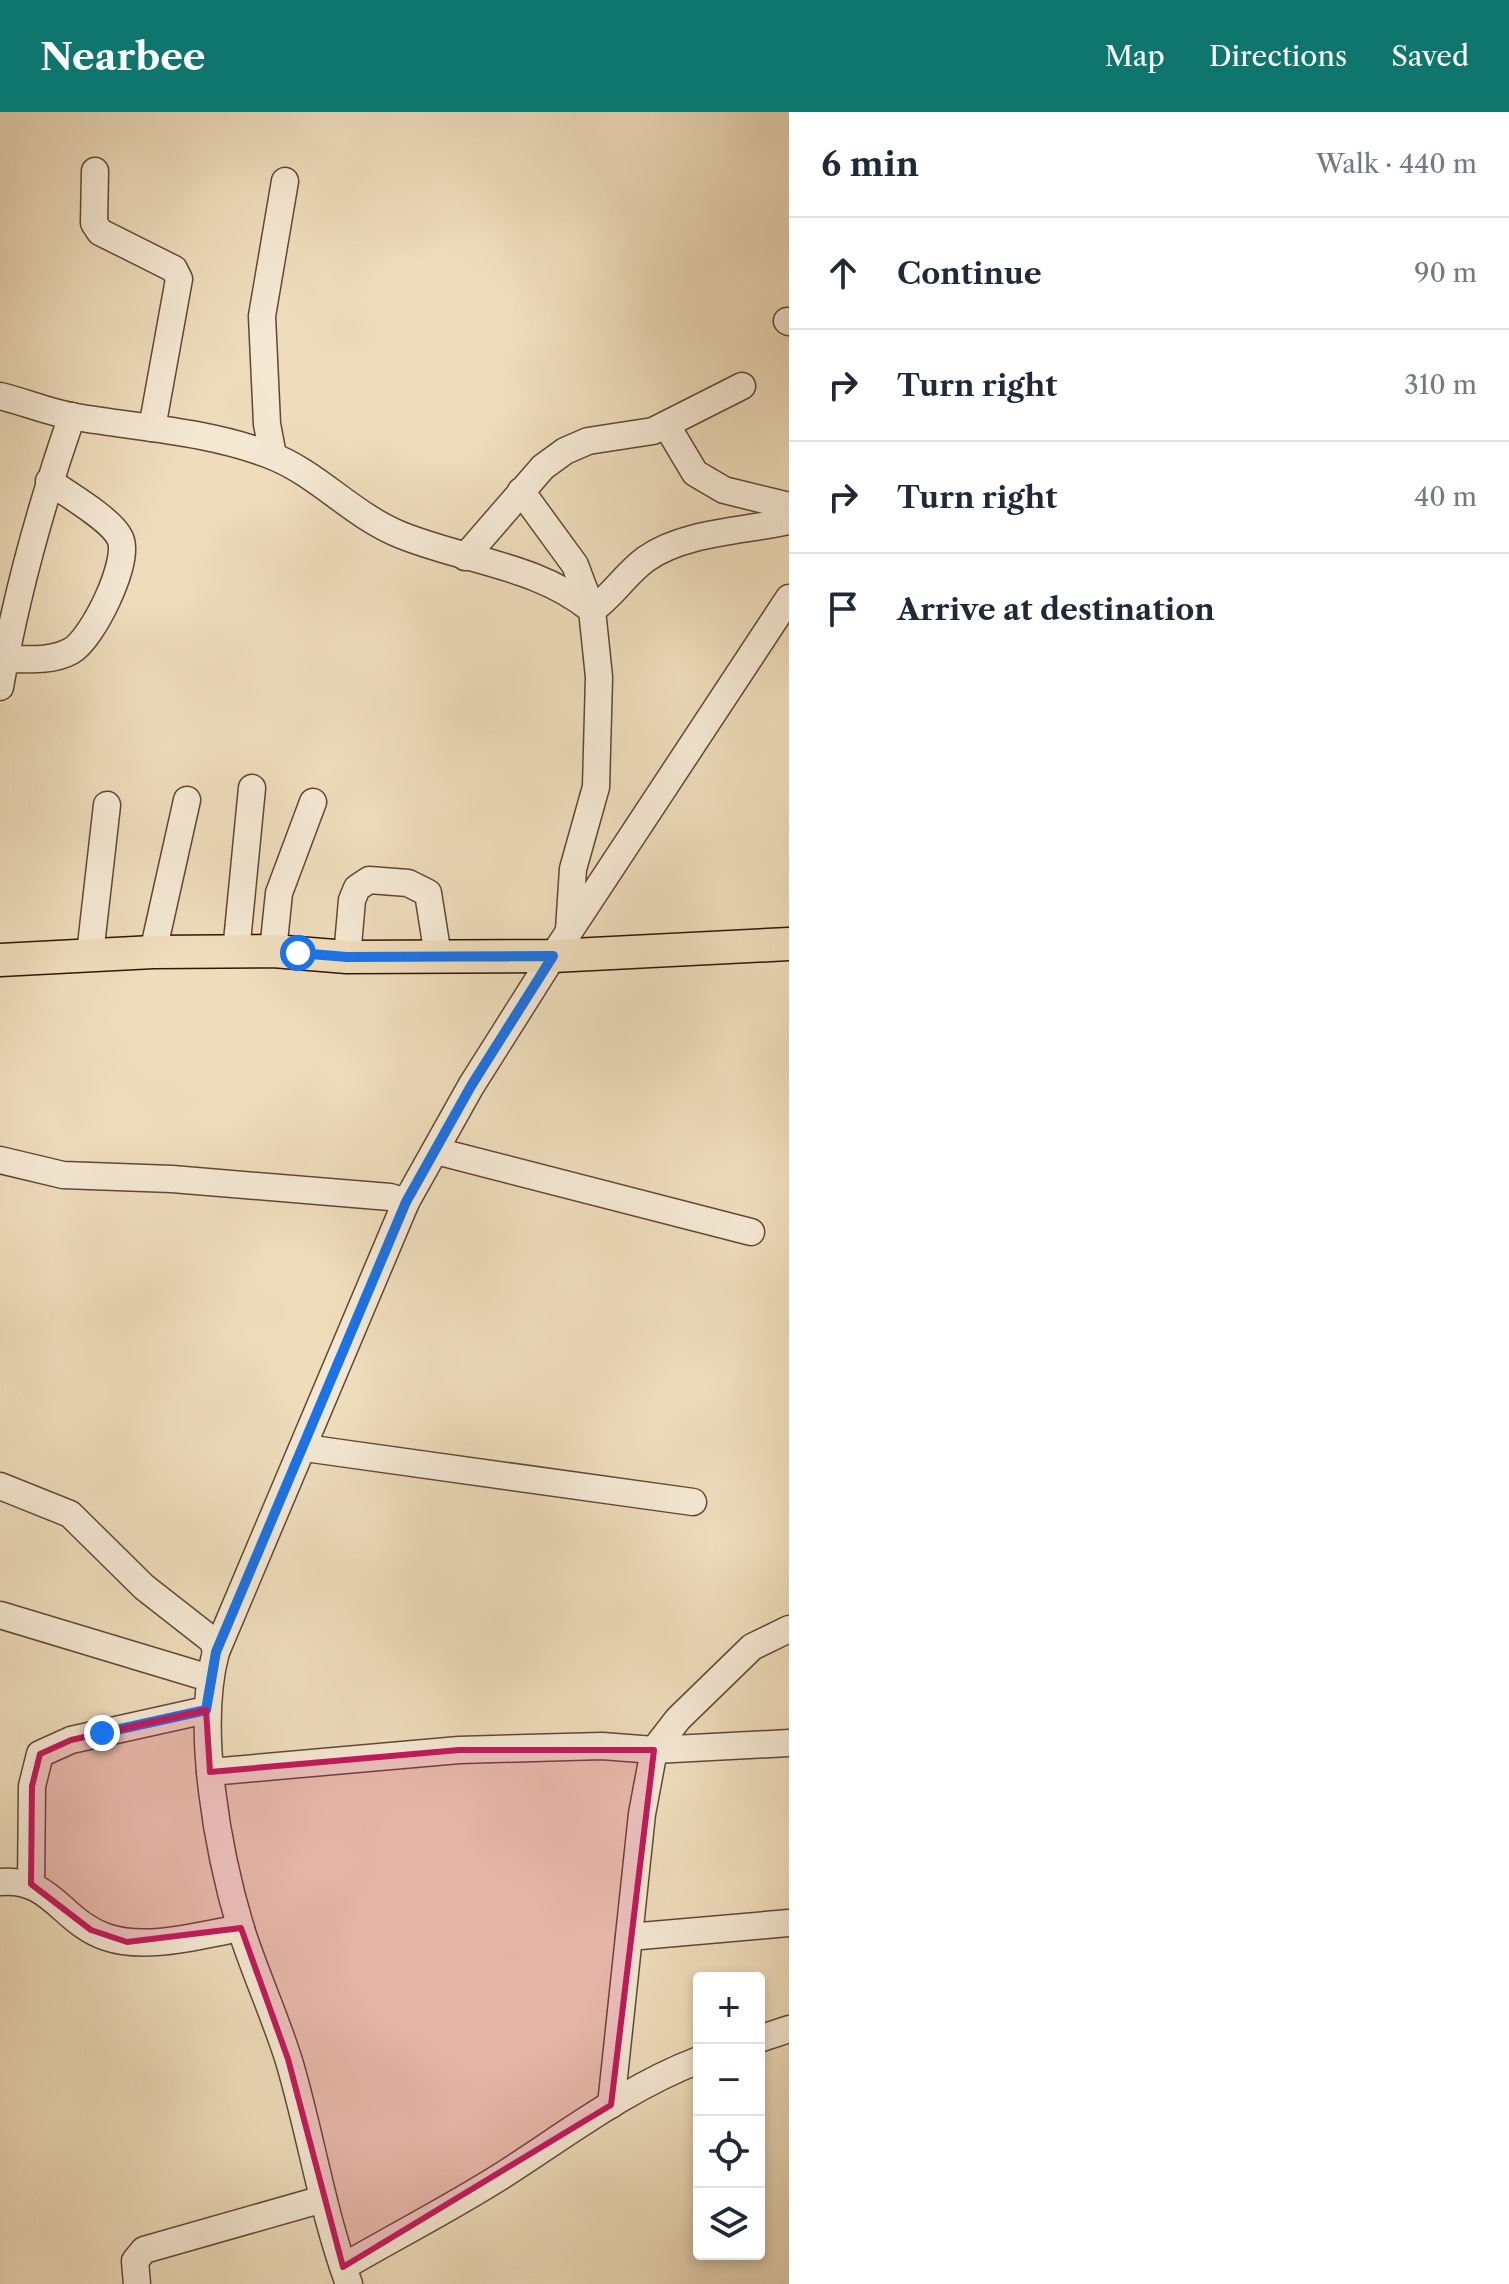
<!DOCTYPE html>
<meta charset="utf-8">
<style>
:root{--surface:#fff;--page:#f6f6f7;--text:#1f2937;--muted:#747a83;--line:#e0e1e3;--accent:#0f766e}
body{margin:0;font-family:"Libre Caslon Text",serif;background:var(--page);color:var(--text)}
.controls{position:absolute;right:24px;bottom:24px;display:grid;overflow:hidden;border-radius:8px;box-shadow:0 4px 12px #0003}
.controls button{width:72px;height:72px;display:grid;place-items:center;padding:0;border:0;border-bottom:2px solid var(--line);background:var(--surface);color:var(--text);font:40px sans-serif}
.stop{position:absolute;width:24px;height:24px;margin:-18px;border:6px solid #1a73e8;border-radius:50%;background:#fff}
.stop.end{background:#1a73e8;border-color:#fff;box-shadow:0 2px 8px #0008}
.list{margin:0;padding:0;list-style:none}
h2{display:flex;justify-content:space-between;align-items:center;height:104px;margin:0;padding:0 32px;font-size:34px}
h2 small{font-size:26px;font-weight:400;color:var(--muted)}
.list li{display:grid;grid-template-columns:52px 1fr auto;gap:24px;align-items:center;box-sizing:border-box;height:112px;padding:0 32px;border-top:2px solid var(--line)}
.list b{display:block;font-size:30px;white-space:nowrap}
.list em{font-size:26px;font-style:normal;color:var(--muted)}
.icon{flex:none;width:44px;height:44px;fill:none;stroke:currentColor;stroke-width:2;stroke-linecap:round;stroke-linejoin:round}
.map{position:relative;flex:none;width:789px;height:2172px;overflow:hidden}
header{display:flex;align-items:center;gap:48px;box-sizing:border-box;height:112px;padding:0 40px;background:var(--accent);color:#fff}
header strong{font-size:38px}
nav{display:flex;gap:44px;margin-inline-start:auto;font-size:28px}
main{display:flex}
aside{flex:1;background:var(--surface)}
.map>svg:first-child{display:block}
</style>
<header>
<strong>Nearbee</strong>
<nav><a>Map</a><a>Directions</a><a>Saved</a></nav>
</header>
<main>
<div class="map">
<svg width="789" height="2172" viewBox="0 0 789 2172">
<rect width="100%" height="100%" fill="#eedcbb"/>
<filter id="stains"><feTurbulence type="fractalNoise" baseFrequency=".0025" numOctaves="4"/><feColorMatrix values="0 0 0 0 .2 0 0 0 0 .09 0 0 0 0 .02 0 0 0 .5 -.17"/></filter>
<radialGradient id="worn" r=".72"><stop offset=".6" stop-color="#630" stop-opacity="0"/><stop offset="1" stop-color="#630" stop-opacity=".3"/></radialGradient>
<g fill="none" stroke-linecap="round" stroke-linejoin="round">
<defs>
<g id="minor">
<polyline points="95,59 94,111 100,120 174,157 179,167 152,316"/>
<polyline points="787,209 789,210"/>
<path d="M0 284C25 290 51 301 76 305 140 316 206 319 267 342 317 360 351 403 401 423 465 449 537 453 592 498L599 565 596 675 573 757 569 818"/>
<polyline points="667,314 695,361 724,378 789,394"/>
<polyline points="273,344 267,312 262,204 285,69"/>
<path d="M521 379 575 453 592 498C613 484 625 462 646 447 684 420 744 419 789 409"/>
<polyline points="465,445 543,355 565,339 588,329 653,319 742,274"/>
<path d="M5 547C27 547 51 550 71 539 92 528 131 449 120 426 111 407 68 383 49 369"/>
<path d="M0 575C16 483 41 393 72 304"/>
<polyline points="273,839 279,781 313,690"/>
<polyline points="153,840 187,688"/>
<polyline points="236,840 252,676"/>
<polyline points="90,842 107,693"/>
<polyline points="347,845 352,788 357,776 369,768 408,771 428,781 438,844"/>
<polyline points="436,1039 751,1120"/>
<polyline points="0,1048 63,1063 172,1067 390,1085 406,1090"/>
<polyline points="305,1336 693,1390"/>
<polyline points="0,1374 70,1402 144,1475 213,1529 216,1540"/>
<polyline points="0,1503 209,1566"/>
<polyline points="210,1660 459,1638 602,1634 654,1638 789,1631"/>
<path d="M0 1770C51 1765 62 1810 106 1825 147 1839 200 1823 241 1816"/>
<polyline points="31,1772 32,1674 40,1642 71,1628 206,1598"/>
<polyline points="629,1825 789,1811"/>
<polyline points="759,1927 789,1917"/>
<polyline points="611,1993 642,1702 654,1638 678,1607 752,1535 789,1517"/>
<path d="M343 2155C396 2124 451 2096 503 2063 567 2022 628 1975 699 1948"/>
<polyline points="137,2172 135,2149 144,2138 323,2087"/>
<path d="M349 2172C322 2099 311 2023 289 1949 275 1904 255 1861 241 1817 218 1740 195 1617 216 1540L406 1090 471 974 553 844 789 486"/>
</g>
<polyline id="major" points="0,848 153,840 273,839 347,845 553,844 789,832"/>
</defs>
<use href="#minor" stroke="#614833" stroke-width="29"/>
<use href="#major" stroke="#321706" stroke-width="35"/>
<use href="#minor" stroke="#f4e8d3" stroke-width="26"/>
<use href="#major" stroke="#eedcbb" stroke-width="32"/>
</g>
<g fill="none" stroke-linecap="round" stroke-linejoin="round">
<polyline stroke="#1a73e8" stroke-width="10" points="102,1621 206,1598 216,1540 406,1090 471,974 553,844 347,845 298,841"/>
</g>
<path fill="#c2185b" fill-opacity="0.2" stroke="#c2185b" stroke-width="6" stroke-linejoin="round" d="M206 1598 210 1660 459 1638H654L611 1993 343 2155 288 1947 241 1816 127 1830 91 1818 31 1772 32 1674 40 1642 71 1628Z"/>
<rect width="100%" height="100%" filter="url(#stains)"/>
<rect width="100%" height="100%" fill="url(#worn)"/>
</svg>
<div class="controls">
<button>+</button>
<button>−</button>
<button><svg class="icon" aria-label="locate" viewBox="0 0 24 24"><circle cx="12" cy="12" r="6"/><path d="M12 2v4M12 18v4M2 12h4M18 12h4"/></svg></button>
<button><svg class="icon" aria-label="layers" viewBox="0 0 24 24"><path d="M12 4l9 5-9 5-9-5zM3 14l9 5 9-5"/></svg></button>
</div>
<div class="stop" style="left:298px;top:841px"></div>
<div class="stop end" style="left:102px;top:1621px"></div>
</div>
<aside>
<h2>6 min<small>Walk · 440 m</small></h2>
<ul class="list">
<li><svg class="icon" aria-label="ahead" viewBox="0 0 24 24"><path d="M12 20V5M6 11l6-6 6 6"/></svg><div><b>Continue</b></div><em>90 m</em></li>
<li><svg class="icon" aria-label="right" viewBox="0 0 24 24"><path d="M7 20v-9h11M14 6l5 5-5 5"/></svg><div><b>Turn right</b></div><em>310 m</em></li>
<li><svg class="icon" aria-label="right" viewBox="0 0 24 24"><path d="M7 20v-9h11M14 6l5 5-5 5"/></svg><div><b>Turn right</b></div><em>40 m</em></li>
<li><svg class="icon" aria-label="arrive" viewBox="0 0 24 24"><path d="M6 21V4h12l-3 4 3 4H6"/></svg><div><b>Arrive at destination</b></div></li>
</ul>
</aside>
</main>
